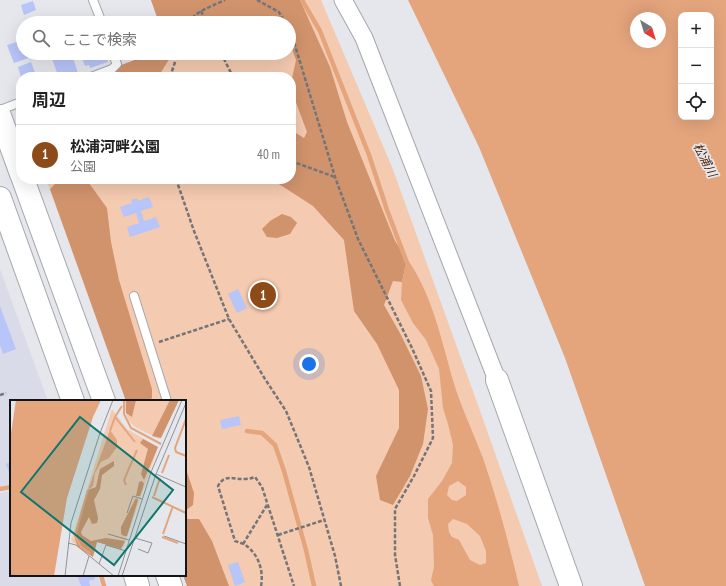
<!DOCTYPE html>
<html lang="ja">
<meta charset="utf-8">
<style>
:root{--surface:#fff;--page:#f6f6f6;--text:#222;--muted:#767676;--line:#e0e0e0;--accent:#8d4b19}
body{margin:0;font-family:"PT Sans Narrow","Noto Sans JP",sans-serif;background:var(--page);color:var(--text)}
.controls{position:absolute;right:12px;top:12px;display:grid;overflow:hidden;border-radius:8px;box-shadow:0 4px 16px #0002}
.controls button{width:36px;height:36px;display:grid;place-items:center;padding:0;border:0;border-bottom:1px solid var(--line);background:var(--surface);color:var(--text);font:20px sans-serif}
.compass{position:absolute;left:630px;top:12px;width:36px;height:36px;border-radius:50%;background:var(--surface);box-shadow:0 4px 16px #0002;rotate:142deg}
.you{position:absolute;left:309px;top:364px;width:14px;height:14px;margin:-10px;border:3px solid #fff;border-radius:50%;background:#1a73e8;box-shadow:0 0 0 6px #1a73e833}
.badge{display:grid;place-items:center;width:26px;height:26px;border-radius:50%;background:var(--accent);color:#fff;font-size:13px;font-weight:700}
.pin{position:absolute;translate:-50% -50%;border:2px solid #fff;box-shadow:0 1px 4px #0006}
.list{margin:0;padding:0;list-style:none}
h2{display:flex;justify-content:space-between;align-items:center;height:52px;margin:0;padding:0 16px;font-size:17px}
h2 small{font-size:13px;font-weight:400;color:var(--muted)}
.list li{display:grid;grid-template-columns:26px 1fr auto;gap:12px;align-items:center;box-sizing:border-box;height:60px;padding:0 16px;border-top:1px solid var(--line)}
.list b{display:block;font-size:15px;white-space:nowrap}
.list p{margin:0;font-size:13px;white-space:nowrap;color:var(--muted)}
.list em{font-size:13px;font-style:normal;color:var(--muted)}
.icon{flex:none;width:22px;height:22px;fill:none;stroke:currentColor;stroke-width:2;stroke-linecap:round;stroke-linejoin:round}
.map{position:relative;flex:none;width:726px;height:586px;overflow:hidden}
.search{position:absolute;background:var(--surface);box-shadow:0 4px 16px #0002;left:16px;top:16px;width:280px;height:44px;display:flex;align-items:center;gap:10px;box-sizing:border-box;padding:0 14px;border-radius:22px;color:var(--muted);font-size:15px}
.panel{position:absolute;background:var(--surface);box-shadow:0 4px 16px #0002;left:16px;top:72px;width:280px;height:112px;border-radius:16px}
.map>svg:first-child{display:block}
</style>
<div class="map">
<svg width="726" height="586" viewBox="0 0 726 586">
<rect width="100%" height="100%" fill="#e5e7ec"/>
<g fill="#d9dce8">
<polygon points="0,269 48,401 11,401 11,484 0,487"/>
<polygon points="11,491 11,575 98,575 101,586 0,586 0,493"/>
</g>
<polygon fill="#f4cab0" points="151,0 321,0 392,167 479,408 542,586 187,586 183,575 185,575 185,401 126,401 46,179 291,179 291,77 89,77 153,53 289,53 289,23 159,23"/>
<g fill="#d0936c">
<polygon points="151,0 300,0 330,67 347,122 395,241 408,260 405,268 402,282 393,281 384,305 401,335 421,376 428,409 423,444 410,476 393,505 380,500 376,476 399,428 399,390 377,344 354,311 344,240 313,206 271,179 291,179 291,130 304,138 307,132 291,89 291,83 296,60 289,41 289,23 274,23 270,20 236,19 224,23 159,23"/>
<polygon points="153,53 173,53 158,77 90,77"/>
<polygon points="60,179 86,179 107,208 111,242 119,280 152,389 152,398 148,401 126,401 50,189"/>
<polygon points="282,214 291,217 297,223 290,234 277,238 267,237 262,229 270,221"/>
<polygon points="185,466 194,493 193,505 185,511"/>
<polygon points="185,519 199,519 212,541 229,586 187,586 183,575 185,575"/>
</g>
<g fill="#e4a57d" fill-rule="evenodd">
<path d="M408 0H726V586H645L565 358 479 147ZM681 15H711V117H681ZM636 18H660V42H636Z"/>
<path d="M408 260C434 298 442 344 455 387 463 412 475 436 484 461 498 502 509 544 519 586H434L431 580 434 567 433 535 428 518V499L442 481 452 463 453 445 448 424 443 408 439 369 426 340 413 323 401 300 402 282 405 268ZM458 481 466 487V495L457 501 452 500 447 495 449 486ZM453 519 467 524 480 536 486 551V563L480 565 470 560 459 540 452 537 449 532 448 524Z"/>
</g>
<g fill="none" stroke-linecap="round" stroke-linejoin="round">
<g stroke="#e4a57d" stroke-width="4.5">
<polyline points="302,0 320,31 369,155 387,210 409,268"/>
<polyline points="247,431 262,433 275,445 284,471 306,550 314,586"/>
<polyline points="0,489 11,487"/>
<polyline points="101,575 104,586"/>
</g>
</g>
<g fill="#b8c5f8">
<polygon points="33,1 36,10 24,15 21,5"/>
<polygon points="23,40 23,53 36,53 37,55 14,63 7,45"/>
<polygon points="68,53 70,59 73,58 78,73 68,76 66,72 58,75 52,59"/>
<polygon points="80,53 105,53 108,62 90,68 89,65 85,66"/>
<polygon points="119,53 138,53 122,59"/>
<polygon points="31,62 36,75 45,72 47,77 21,77 18,67"/>
<polygon points="149,197 153,207 141,211 144,221 156,217 160,227 130,237 127,227 139,223 136,213 124,217 120,207 132,203 131,200 137,198 138,201"/>
<polygon points="238,289 247,308 237,313 228,294"/>
<polygon points="0,306 16,349 3,354 0,345"/>
<polygon points="239,416 241,425 222,429 220,420"/>
<polygon points="11,462 11,478 6,464"/>
<polygon points="238,562 245,582 235,586 228,565"/>
<polygon points="77,575 94,575 95,579 89,581 90,586 81,586"/>
</g>
<g fill="none" stroke-linecap="round" stroke-linejoin="round">
<defs>
<g id="lane">
<polyline points="93,0 102,23"/>
<polyline points="91,77 112,69 117,64 112,53"/>
<polyline points="0,110 21,102"/>
<polyline points="134,296 167,401"/>
</g>
<polyline id="street" points="343,0 364,38 497,380"/>
<g id="secondary">
<polyline points="0,116 21,174"/>
<polyline points="23,179 104,401"/>
<polyline points="0,198 73,401"/>
<polyline points="497,380 571,586"/>
<polyline points="135,575 138,586"/>
<polyline points="167,575 171,586"/>
</g>
</defs>
<use href="#lane" stroke="#a6a7ac" stroke-width="10"/>
<use href="#street" stroke="#a6a7ac" stroke-width="19"/>
<use href="#secondary" stroke="#a6a7ac" stroke-width="24"/>
<g stroke="#747578" stroke-width="2.5" stroke-dasharray="4 2" stroke-linecap="butt">
<polyline points="257,0 279,12 285,23"/>
<polyline points="201,11 207,23"/>
<path d="M189 23C193 12 215 5 225 0"/>
<polyline points="289,32 294,42 335,177 358,239 412,348 431,391 433,438 414,476 395,509 395,555 400,586"/>
<polyline points="221,53 233,77"/>
<polyline points="170,77 178,53"/>
<polyline points="291,161 335,177"/>
<polyline points="176,179 194,231 229,319 265,379 286,411 309,467 335,556 341,586"/>
<polyline points="159,342 229,319"/>
<polyline points="0,395 6,393"/>
<polyline points="278,535 324,520"/>
<polyline points="243,544 267,505"/>
<path d="M261 586C264 570 258 553 244 544 241 543 238 542 235 541L218 486C225 473 234 480 245 479 249 479 252 478 255 477L262 487 294 586"/>
</g>
<use href="#lane" stroke="#fff" stroke-width="8"/>
<use href="#street" stroke="#fff" stroke-width="17"/>
<use href="#secondary" stroke="#fff" stroke-width="22"/>
</g>
<g text-anchor="middle" stroke-width="3.5" stroke-linejoin="round" paint-order="stroke">
<g font-size="12" font-style="italic" fill="#4e2607" stroke="#e5e7ec">
<text transform="translate(705 160) rotate(63)" y="4">松浦川</text>
</g>
</g>
<g transform="translate(10 400)">
<rect width="176" height="176" fill="#e5e7ec"/>
<path d="M112 0H169L149 39 125 27 118 20ZM102 9 117 29 148 47 114 146 111 149 87 142 83 157 61 141Z" fill="#f4cab0"/>
<path d="M116 0H126L122 17 116 13ZM160 0H169L151 38 142 36ZM133 39 148 47 134 80 131 74 138 49 130 43ZM104 61V66L92 75 90 89 84 100 88 118 87 123 82 124 79 117 71 132 72 135 81 141 96 138 115 141 111 149 87 142 83 157 68 147 65 139 78 90 86 87 90 69ZM132 81 134 84 130 96H126L129 82ZM126 98 128 100 117 136H114L111 134V127Z" fill="#d0936c"/>
<path d="M6 0H91L83 17 57 98 44 176H0V40ZM100 30 107 40V47L99 58 91 62 85 73 83 86 78 90Z" fill="#e4a57d"/>
<path fill="none" stroke="#e4a57d" stroke-width="2" d="M114 0V14L121 28 151 44M105 17 125 42M176 19 165 48 166 52 176 56M100 31 105 17 112 6M152 73 159 55M116 85 114 80 127 50M78 90 65 136 71 147 80 153M144 96 150 78M142 97 176 113M153 134 163 106M152 137 168 143"/>
<path fill="none" stroke="#919396" stroke-width="1" d="M146 74 176 87M117 113 123 96 132 99M98 134 119 140M154 136 176 144M125 138 142 143 138 153 128 149M58 143 66 145 104 176M89 164 96 145 116 151M0 175 13 176M55 176 61 123 90 33 103 0M73 176 79 156M108 176 141 72 172 0M112 176 146 74 176 3"/>
<path fill="#0f766e" fill-opacity="0.15" stroke="#0f766e" stroke-width="2" d="M70 17 163 90 104 165 11 92Z"/>
<rect width="176" height="176" fill="none" stroke="#131415" stroke-width="2"/>
</g>
</svg>
<div class="controls">
<button>+</button>
<button>−</button>
<button><svg class="icon" aria-label="locate" viewBox="0 0 24 24"><circle cx="12" cy="12" r="6"/><path d="M12 2v4M12 18v4M2 12h4M18 12h4"/></svg></button>
</div>
<svg class="compass" viewBox="-18 -18 36 36"><path d="M0-13l5 13h-10z" fill="#e53935"/><path d="M0 13l5-13h-10z" fill="#767676"/></svg>
<div class="you"></div>
<div class="pin badge" style="left:263px;top:295px">1</div>
<div class="search"><svg class="icon" aria-label="search" viewBox="0 0 24 24"><circle cx="10" cy="10" r="6"/><path d="M15 15l6 6"/></svg>ここで検索</div>
<section class="panel">
<h2>周辺<small></small></h2>
<ul class="list">
<li><span class="badge">1</span><div><b>松浦河畔公園</b><p>公園</p></div><em>40 m</em></li>
</ul>
</section>
</div>
